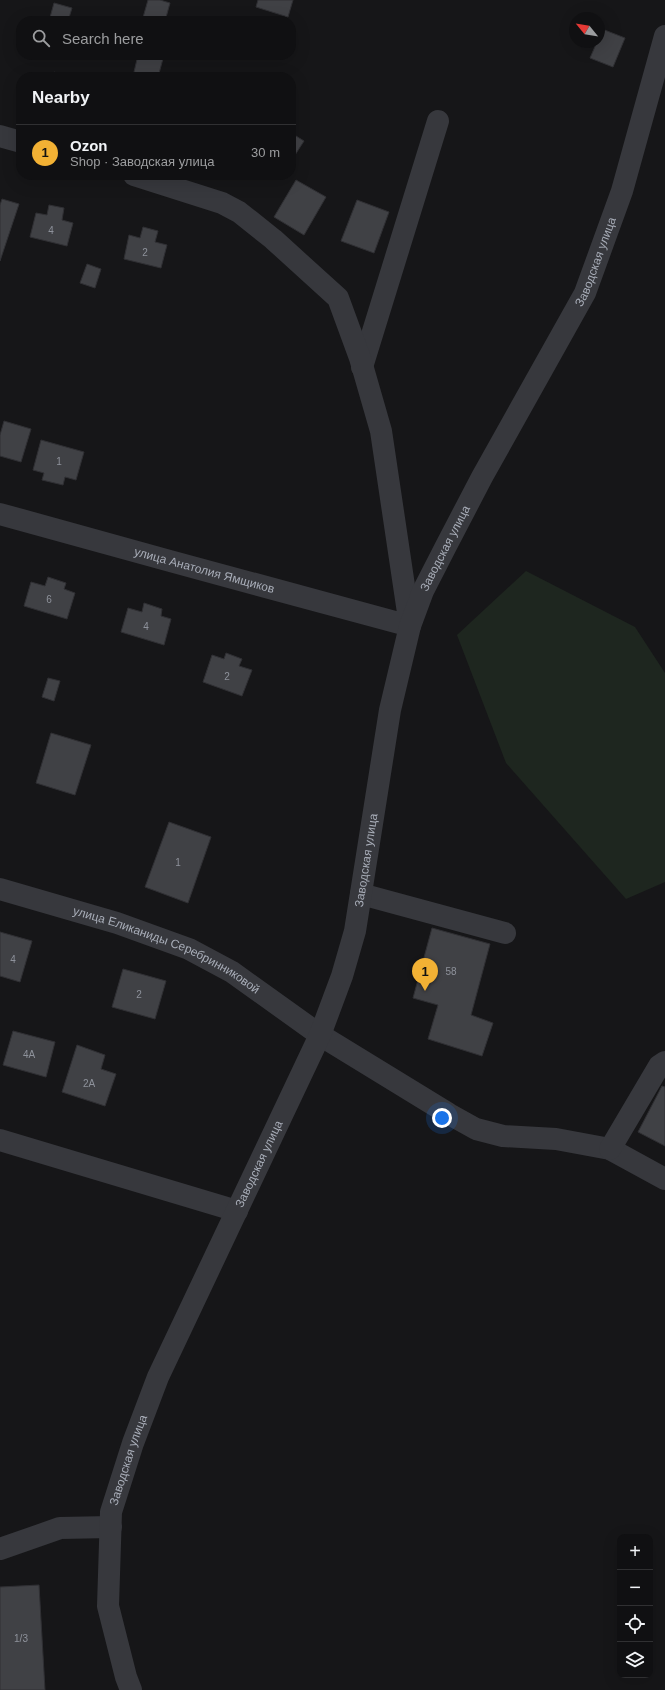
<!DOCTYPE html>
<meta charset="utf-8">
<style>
:root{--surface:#101012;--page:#1e1e20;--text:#f1f3f6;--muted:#9c9d9f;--line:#303032;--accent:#f2b134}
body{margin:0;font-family:Arial,sans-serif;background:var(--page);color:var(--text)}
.controls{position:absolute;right:12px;bottom:12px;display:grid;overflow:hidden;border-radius:8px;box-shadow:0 4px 16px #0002}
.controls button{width:36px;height:36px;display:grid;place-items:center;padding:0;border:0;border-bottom:1px solid var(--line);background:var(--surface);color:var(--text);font:20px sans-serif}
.compass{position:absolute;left:569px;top:12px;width:36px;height:36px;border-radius:50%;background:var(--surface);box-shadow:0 4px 16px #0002;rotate:300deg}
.you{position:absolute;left:442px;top:1118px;width:14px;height:14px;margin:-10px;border:3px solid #fff;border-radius:50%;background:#1a73e8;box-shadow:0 0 0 6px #1a73e833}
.badge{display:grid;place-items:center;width:26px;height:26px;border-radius:50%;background:var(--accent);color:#111;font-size:13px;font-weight:700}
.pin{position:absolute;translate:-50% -33px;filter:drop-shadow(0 1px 2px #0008)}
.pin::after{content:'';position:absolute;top:21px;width:14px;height:12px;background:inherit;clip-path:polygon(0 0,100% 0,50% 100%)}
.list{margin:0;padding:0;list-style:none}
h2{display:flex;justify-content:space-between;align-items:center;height:52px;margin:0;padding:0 16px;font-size:17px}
h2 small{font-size:13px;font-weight:400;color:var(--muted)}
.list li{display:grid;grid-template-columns:26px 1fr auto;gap:12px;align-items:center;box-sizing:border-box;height:56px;padding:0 16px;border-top:1px solid var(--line)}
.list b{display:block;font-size:15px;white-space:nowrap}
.list p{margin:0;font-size:13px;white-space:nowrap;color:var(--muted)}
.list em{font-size:13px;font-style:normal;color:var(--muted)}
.icon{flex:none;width:22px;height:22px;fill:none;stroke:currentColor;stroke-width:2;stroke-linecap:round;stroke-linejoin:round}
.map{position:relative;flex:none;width:665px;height:1690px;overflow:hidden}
.search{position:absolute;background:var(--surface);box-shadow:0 4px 16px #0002;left:16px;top:16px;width:280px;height:44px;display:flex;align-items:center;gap:10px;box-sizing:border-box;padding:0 14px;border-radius:16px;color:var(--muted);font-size:15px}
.panel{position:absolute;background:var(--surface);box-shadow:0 4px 16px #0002;left:16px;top:72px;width:280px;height:108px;border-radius:16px}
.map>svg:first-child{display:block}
</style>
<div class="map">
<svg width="665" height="1690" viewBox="0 0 665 1690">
<rect width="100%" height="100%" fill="#161618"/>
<polygon fill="#1e261f" points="526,571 635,627 665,673 665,882 626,899 506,763 457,635"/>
<g fill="#404145" stroke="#303034">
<polygon points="148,0 160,0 170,3 165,21 142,21"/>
<polygon points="258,0 293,0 288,17 256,7"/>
<polygon points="54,3 72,8 68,21 49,21"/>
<polygon points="602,29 625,38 613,67 590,58 597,42 599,42 599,36"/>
<polygon points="138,55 164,55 158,77 151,77 134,72"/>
<polygon points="54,72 69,77 53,77"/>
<polygon points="296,136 304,141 295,155 291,153 291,144"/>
<polygon points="296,180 326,197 304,235 274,217"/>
<polygon points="2,199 19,204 0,261 0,205"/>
<polygon points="357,200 389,212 374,253 341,241"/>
<polygon points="49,205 64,208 62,220 73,223 67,246 30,237 36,213 47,215"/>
<polygon points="143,227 158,231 155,242 167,245 161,268 124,259 129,235 140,238"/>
<polygon points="87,264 101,269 95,288 80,283"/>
<polygon points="4,421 31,429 21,462 0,456 0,435"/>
<polygon points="41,440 84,452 76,480 65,477 63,485 42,480 44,473 33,470"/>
<polygon points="48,577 66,583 64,589 75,593 67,619 24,606 31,582 45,586"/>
<polygon points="144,603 162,609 161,616 171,619 164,645 121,632 128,608 142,612"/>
<polygon points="226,653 242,659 239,666 252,670 242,696 203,682 212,655 224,659"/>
<polygon points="48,678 60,681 54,701 42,697"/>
<polygon points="51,733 91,745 75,795 36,783"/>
<polygon points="169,822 211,837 188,903 145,887"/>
<polygon points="432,928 490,944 471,1015 493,1023 482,1056 428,1039 438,1005 413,998"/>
<polygon points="0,932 32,941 20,982 0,976"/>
<polygon points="123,969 166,981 155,1019 112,1007"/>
<polygon points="13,1031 55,1042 46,1077 3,1065"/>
<polygon points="77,1045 105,1055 101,1069 116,1074 105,1106 62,1092"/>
<polygon points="662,1086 665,1087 665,1146 638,1132"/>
<polygon points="39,1585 45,1690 0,1690 0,1587"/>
</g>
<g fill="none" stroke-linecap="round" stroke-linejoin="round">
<g stroke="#37383d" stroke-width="22">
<polyline points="0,136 21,142"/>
<polyline points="362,367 438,121"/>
<path id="s1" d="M0 514 170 561 410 626 381 431 360 358 338 298 273 239 239 212 222 203 134 175"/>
<path id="s2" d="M0 889 117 923 189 949 232 972 320 1035 449 1114 476 1129 503 1136 556 1139 610 1149 665 1179"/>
<polyline points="361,894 505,933"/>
<polyline points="0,1140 237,1211"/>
<polyline points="610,1149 659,1066 665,1062"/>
<polyline points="0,1549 60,1528 111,1527"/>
<path id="s3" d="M131 1690 126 1677 108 1606 111 1512 133 1443 158 1377 320 1035 342 976 355 931 390 710 410 626 423 591 445 548 482 477 585 293 622 191 665 36"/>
</g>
</g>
<g text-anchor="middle" stroke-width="3" stroke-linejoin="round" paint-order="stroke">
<g font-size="10" fill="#8e929b">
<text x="51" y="234">4</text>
<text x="145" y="256">2</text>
<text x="59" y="465">1</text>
<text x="49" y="603">6</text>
<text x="146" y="630">4</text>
<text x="227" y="680">2</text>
<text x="178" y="866">1</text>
<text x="13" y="963">4</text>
<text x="451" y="975">58</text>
<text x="139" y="998">2</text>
<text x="29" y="1058">4А</text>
<text x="89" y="1087">2А</text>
<text x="21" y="1642">1/3</text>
</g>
<g font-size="12" fill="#a8adb8" stroke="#111113">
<text dy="4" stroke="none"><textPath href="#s3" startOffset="1532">Заводская улица</textPath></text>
<text dy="4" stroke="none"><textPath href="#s3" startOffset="1208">Заводская улица</textPath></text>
<text dy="4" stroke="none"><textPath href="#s1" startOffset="212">улица Анатолия Ямщиков</textPath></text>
<text dy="4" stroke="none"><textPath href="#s3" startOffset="884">Заводская улица</textPath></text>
<text dy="4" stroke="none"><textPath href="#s2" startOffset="178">улица Еликаниды Серебринниковой</textPath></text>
<text dy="4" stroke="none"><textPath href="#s3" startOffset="560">Заводская улица</textPath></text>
<text dy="4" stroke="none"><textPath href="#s3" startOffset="236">Заводская улица</textPath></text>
</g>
</g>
</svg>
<div class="controls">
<button>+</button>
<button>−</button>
<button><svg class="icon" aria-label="locate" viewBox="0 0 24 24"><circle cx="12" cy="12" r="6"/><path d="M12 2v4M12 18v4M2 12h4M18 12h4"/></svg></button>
<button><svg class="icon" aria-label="layers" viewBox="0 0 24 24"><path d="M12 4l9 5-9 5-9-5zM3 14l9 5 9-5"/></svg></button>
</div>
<svg class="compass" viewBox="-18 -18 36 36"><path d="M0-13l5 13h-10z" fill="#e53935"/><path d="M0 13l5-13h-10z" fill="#9c9d9f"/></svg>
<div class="you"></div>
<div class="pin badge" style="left:425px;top:991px">1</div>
<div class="search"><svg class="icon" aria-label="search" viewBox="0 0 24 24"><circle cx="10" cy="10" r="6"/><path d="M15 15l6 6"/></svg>Search here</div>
<section class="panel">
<h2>Nearby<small></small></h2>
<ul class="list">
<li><span class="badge">1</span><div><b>Ozon</b><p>Shop · Заводская улица</p></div><em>30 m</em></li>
</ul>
</section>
</div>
